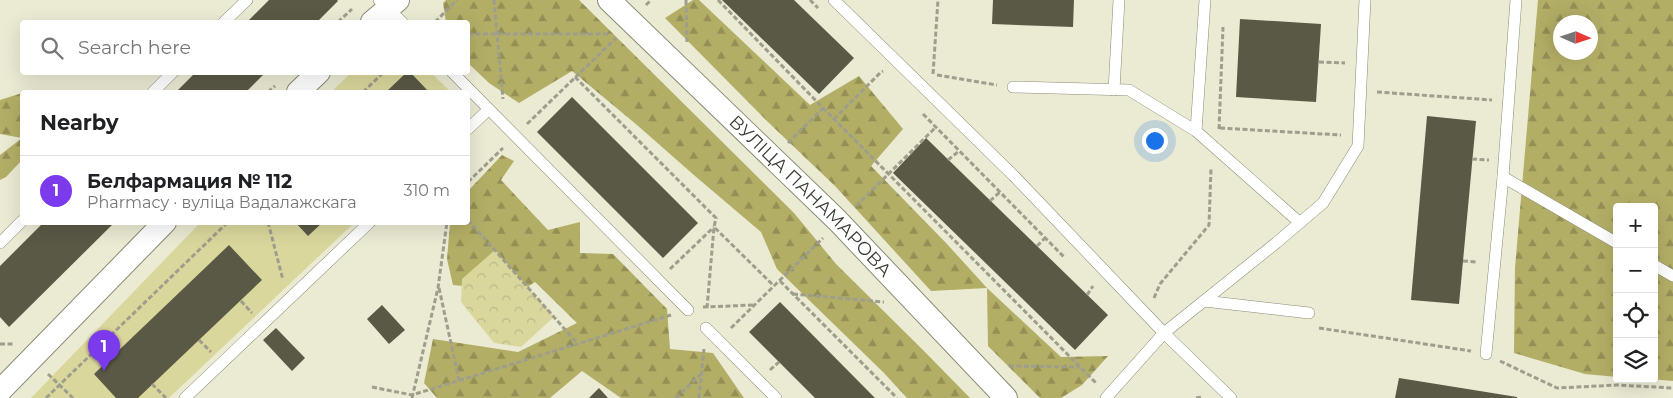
<!DOCTYPE html>
<meta charset="utf-8">
<style>
:root{--surface:#fff;--page:#f6f6f6;--text:#202124;--muted:#757577;--line:#e0e0e0;--accent:#7c3aed}
body{margin:0;font-family:Montserrat,sans-serif;background:var(--page);color:var(--text)}
.controls{position:absolute;right:15px;bottom:15px;display:grid;overflow:hidden;border-radius:5px;box-shadow:0 5px 20px #0002}
.controls button{width:45px;height:45px;display:grid;place-items:center;padding:0;border:0;border-bottom:1px solid var(--line);background:var(--surface);color:var(--text);font:25px sans-serif}
.compass{position:absolute;left:1553px;top:15px;width:45px;height:45px;border-radius:50%;background:var(--surface);box-shadow:0 5px 20px #0002;rotate:93deg}
.you{position:absolute;left:1154px;top:140px;width:18px;height:18px;margin:-12px;border:4px solid #fff;border-radius:50%;background:#1a73e8;box-shadow:0 0 0 8px #1a73e833}
.badge{display:grid;place-items:center;width:32px;height:32px;border-radius:50%;background:var(--accent);color:#fff;font-size:16px;font-weight:700}
.pin{position:absolute;translate:-50% -41px;filter:drop-shadow(0 1px 2px #0008)}
.pin::after{content:'';position:absolute;top:26px;width:18px;height:15px;background:inherit;clip-path:polygon(0 0,100% 0,50% 100%)}
.list{margin:0;padding:0;list-style:none}
h2{display:flex;justify-content:space-between;align-items:center;height:65px;margin:0;padding:0 20px;font-size:21px}
h2 small{font-size:16px;font-weight:400;color:var(--muted)}
.list li{display:grid;grid-template-columns:32px 1fr auto;gap:15px;align-items:center;box-sizing:border-box;height:70px;padding:0 20px;border-top:1px solid var(--line)}
.list b{display:block;font-size:19px;white-space:nowrap}
.list p{margin:0;font-size:16px;white-space:nowrap;color:var(--muted)}
.list em{font-size:16px;font-style:normal;color:var(--muted)}
.icon{flex:none;width:28px;height:28px;fill:none;stroke:currentColor;stroke-width:2;stroke-linecap:round;stroke-linejoin:round}
.map{position:relative;flex:none;width:1673px;height:398px;overflow:hidden}
.search{position:absolute;background:var(--surface);box-shadow:0 5px 20px #0002;left:20px;top:20px;width:450px;height:55px;display:flex;align-items:center;gap:12px;box-sizing:border-box;padding:0 18px;border-radius:5px;color:var(--muted);font-size:19px}
.panel{position:absolute;background:var(--surface);box-shadow:0 5px 20px #0002;left:20px;top:90px;width:450px;height:135px;border-radius:5px}
.map>svg:first-child{display:block}
</style>
<div class="map">
<svg width="1673" height="398" viewBox="0 0 1673 398">
<defs>
<pattern id="forest-firs" width="22" height="20" patternUnits="userSpaceOnUse" patternTransform="scale(1.25)"><rect width="22" height="20" fill="#b3ae66"/><path d="M5 1l3.5 6h-7zM16 11l3.5 6h-7z" fill="#938f55"/></pattern>
<pattern id="park-crowns" width="20" height="18" patternUnits="userSpaceOnUse" patternTransform="scale(1.25)"><rect width="20" height="18" fill="#dad79d"/><path d="M2 6a3 3 0 1 1 6 0M12 15a3 3 0 1 1 6 0" fill="none" stroke="#bcb988"/></pattern>
</defs>
<rect width="100%" height="100%" fill="#ebead3"/>
<g fill="#dad79d">
<polygon points="352,72 431,73 451,92 331,92"/>
<polygon points="200,223 354,223 169,398 31,398"/>
</g>
<g fill="url(#forest-firs)" fill-rule="evenodd">
<polygon points="446,0 579,0 794,213 836,264 924,351 970,398 907,398 883,372 777,269 761,232 695,176 637,125 572,71 519,103 489,83 468,63 468,22 446,22 443,3"/>
<polygon points="693,0 699,0 810,105 859,76 903,129 871,166 947,244 987,288 1061,357 1108,356 1082,385 1061,398 1040,398 988,346 987,288 931,291 835,186 769,123 665,18"/>
<path d="M1538 0H1673V381L1650 379H1654V207H1617V377L1585 374 1514 353 1515 268ZM1560 22H1590V52H1560Z"/>
<polygon points="22,93 22,160 6,177 0,180 0,155 22,138 0,134 0,100"/>
<polygon points="502,155 514,161 501,180 548,230 580,222 580,253 613,254 667,309 670,349 713,353 744,398 621,398 582,371 550,398 437,398 424,383 433,339 518,352 577,323 535,282 514,296 493,289 453,285 447,259 450,223 468,222 468,191"/>
</g>
<polygon fill="url(#park-crowns)" points="495,250 554,317 521,347 494,343 461,302 462,279"/>
<g fill="#5a5946">
<polygon points="269,0 337,0 338,1 317,22 247,22"/>
<polygon points="722,0 794,0 854,58 819,94"/>
<polygon points="993,0 1074,0 1073,27 992,24"/>
<polygon points="1240,19 1321,24 1316,102 1236,97"/>
<polygon points="196,72 266,72 246,92 176,92"/>
<polygon points="407,72 410,72 429,92 386,92"/>
<polygon points="572,97 698,223 663,258 537,132"/>
<polygon points="1427,116 1476,121 1459,304 1411,300"/>
<polygon points="926,138 1108,315 1075,350 893,173"/>
<polygon points="44,222 115,222 9,327 0,317 0,266"/>
<polygon points="295,222 323,222 308,236"/>
<polygon points="229,245 262,280 138,398 116,398 94,374"/>
<polygon points="780,302 875,398 815,398 749,332"/>
<polygon points="382,305 405,330 389,344 367,319"/>
<polygon points="276,328 305,358 292,371 263,340"/>
<polygon points="1399,378 1517,397 1517,398 1395,398"/>
<polygon points="599,388 608,398 589,398"/>
</g>
<g fill="none" stroke-linecap="round" stroke-linejoin="round">
<defs>
<g id="service">
<polyline points="379,0 402,22"/>
<polyline points="834,0 1014,176 1164,333 1231,398"/>
<polyline points="224,22 247,0"/>
<polyline points="452,72 688,310"/>
<polyline points="1013,87 1129,90 1196,131 1299,222"/>
<polyline points="1114,90 1119,0"/>
<polyline points="153,92 173,72"/>
<polyline points="468,129 488,110"/>
<polyline points="1196,131 1205,0"/>
<polyline points="1503,177 1617,243"/>
<polyline points="0,243 22,221"/>
<polyline points="1654,265 1673,276"/>
<polyline points="1204,301 1309,313"/>
<polyline points="706,328 776,398"/>
<polyline points="1486,354 1503,177 1516,0"/>
<polyline points="185,398 370,222"/>
<polyline points="1106,398 1164,333 1276,243 1323,203 1358,146 1365,0"/>
</g>
<g id="minor">
<path id="s1" d="M609 0 837 220 1006 398"/>
<polyline points="372,22 398,0"/>
<polyline points="298,92 319,72"/>
<polyline points="0,391 165,222"/>
</g>
</defs>
<use href="#service" stroke="#8c8b76" stroke-width="12"/>
<use href="#minor" stroke="#8c8b76" stroke-width="24"/>
<g stroke="#9f9e8d" stroke-width="3" stroke-dasharray="5 2.5" stroke-linecap="butt">
<polyline points="494,0 503,99"/>
<polyline points="686,0 687,42"/>
<polyline points="718,0 823,108 1097,384"/>
<polyline points="810,0 818,8"/>
<polyline points="646,5 651,0"/>
<polyline points="338,22 352,9"/>
<polyline points="435,22 457,0"/>
<polyline points="468,34 611,34"/>
<polyline points="1319,62 1345,63"/>
<polyline points="933,74 938,0"/>
<polyline points="937,75 997,85"/>
<polyline points="575,77 716,218 714,227 774,286"/>
<polyline points="268,92 275,86"/>
<polyline points="363,92 384,72"/>
<polyline points="1377,92 1492,100"/>
<polyline points="923,114 1064,257"/>
<polyline points="834,119 881,72 883,71"/>
<polyline points="527,124 616,38"/>
<polyline points="1220,128 1341,135"/>
<polyline points="1219,129 1223,27"/>
<polyline points="788,143 823,108"/>
<polyline points="1472,159 1489,160"/>
<polyline points="948,160 959,151"/>
<polyline points="468,182 503,148"/>
<polyline points="990,201 1000,192"/>
<polyline points="856,206 936,127"/>
<polyline points="468,220 577,343"/>
<polyline points="268,222 283,280"/>
<polyline points="1037,246 1045,238"/>
<polyline points="1463,261 1477,262"/>
<polyline points="670,269 714,227"/>
<polyline points="780,281 897,398"/>
<polyline points="439,288 459,380"/>
<polyline points="793,294 884,302"/>
<polyline points="1087,295 1093,286"/>
<polyline points="1154,298 1160,284 1209,225 1211,168"/>
<polyline points="241,301 252,313"/>
<polyline points="703,307 755,305"/>
<polyline points="707,308 714,227"/>
<polyline points="731,328 823,238"/>
<polyline points="1319,328 1471,351"/>
<polyline points="199,340 211,352"/>
<polyline points="0,344 15,344"/>
<polyline points="1500,361 1557,388 1617,385 1673,388"/>
<polyline points="1009,366 1080,367"/>
<polyline points="770,370 779,362"/>
<polyline points="48,374 73,398"/>
<polyline points="152,384 166,398"/>
<polyline points="372,387 412,395 671,315"/>
<polyline points="46,398 228,222"/>
<polyline points="412,398 438,288 447,222"/>
<polyline points="676,398 701,374"/>
<polyline points="699,398 704,349"/>
<polyline points="1196,398 1202,397"/>
</g>
<use href="#service" stroke="#fff" stroke-width="11"/>
<use href="#minor" stroke="#fff" stroke-width="22"/>
</g>
<g text-anchor="middle" stroke-width="5" stroke-linejoin="round" paint-order="stroke">
<g font-size="18" fill="#3c3b32" stroke="#ebead3">
<text dy="6" stroke="none"><textPath href="#s1" startOffset="281">ВУЛІЦА ПАНАМАРОВА</textPath></text>
</g>
</g>
</svg>
<div class="controls">
<button>+</button>
<button>−</button>
<button><svg class="icon" aria-label="locate" viewBox="0 0 24 24"><circle cx="12" cy="12" r="6"/><path d="M12 2v4M12 18v4M2 12h4M18 12h4"/></svg></button>
<button><svg class="icon" aria-label="layers" viewBox="0 0 24 24"><path d="M12 4l9 5-9 5-9-5zM3 14l9 5 9-5"/></svg></button>
</div>
<svg class="compass" viewBox="-18 -18 36 36"><path d="M0-13l5 13h-10z" fill="#e53935"/><path d="M0 13l5-13h-10z" fill="#757577"/></svg>
<div class="you"></div>
<div class="pin badge" style="left:104px;top:371px">1</div>
<div class="search"><svg class="icon" aria-label="search" viewBox="0 0 24 24"><circle cx="10" cy="10" r="6"/><path d="M15 15l6 6"/></svg>Search here</div>
<section class="panel">
<h2>Nearby<small></small></h2>
<ul class="list">
<li><span class="badge">1</span><div><b>Белфармация № 112</b><p>Pharmacy · вуліца Вадалажскага</p></div><em>310 m</em></li>
</ul>
</section>
</div>
